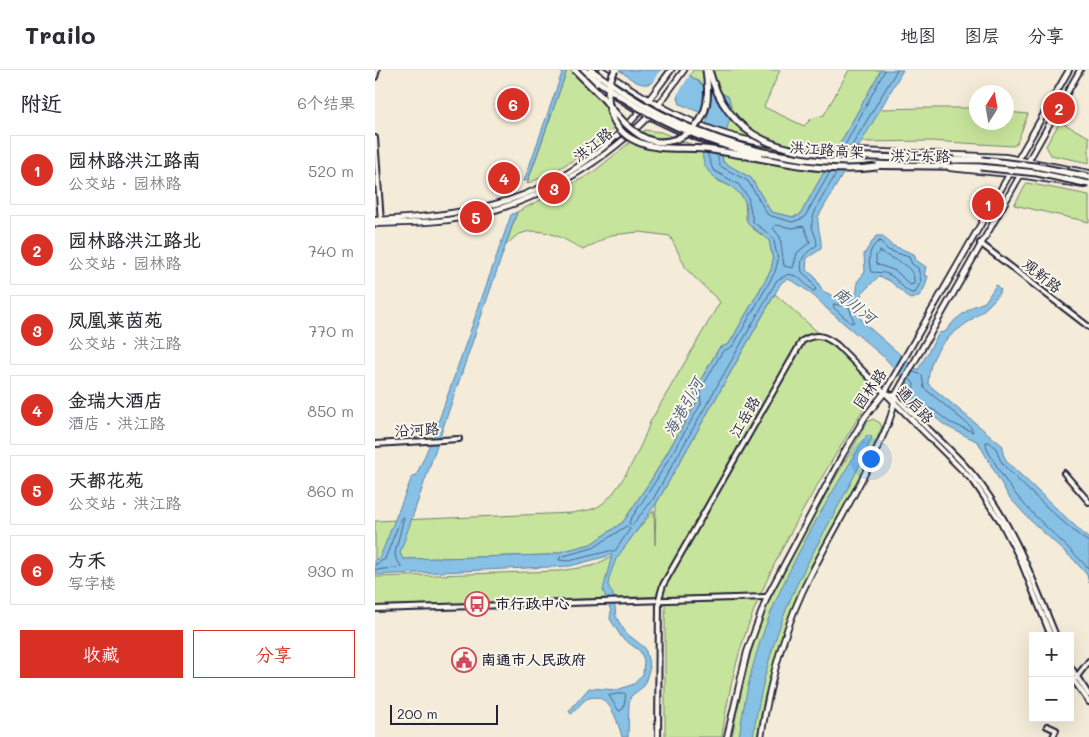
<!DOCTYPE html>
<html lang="zh">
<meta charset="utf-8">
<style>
:root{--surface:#fff;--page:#f7f7f7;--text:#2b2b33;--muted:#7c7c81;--line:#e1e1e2;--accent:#d93025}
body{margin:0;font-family:Mali,"LXGW WenKai TC",sans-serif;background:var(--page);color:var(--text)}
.controls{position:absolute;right:15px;bottom:15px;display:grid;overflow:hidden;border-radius:0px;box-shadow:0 5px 20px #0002}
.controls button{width:45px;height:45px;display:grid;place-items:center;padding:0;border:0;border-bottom:1px solid var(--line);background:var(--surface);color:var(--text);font:25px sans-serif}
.compass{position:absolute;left:594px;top:15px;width:45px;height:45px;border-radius:50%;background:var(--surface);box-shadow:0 5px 20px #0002;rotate:11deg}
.scale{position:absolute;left:15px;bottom:12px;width:108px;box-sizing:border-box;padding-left:5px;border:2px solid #22223b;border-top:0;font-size:14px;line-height:18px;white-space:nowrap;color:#22223b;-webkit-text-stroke:4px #fbf7ec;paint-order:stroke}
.you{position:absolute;left:495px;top:388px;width:18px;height:18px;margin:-12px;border:4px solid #fff;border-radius:50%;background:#1a73e8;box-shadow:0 0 0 8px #1a73e833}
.badge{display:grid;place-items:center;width:32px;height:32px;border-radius:50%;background:var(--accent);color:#fff;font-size:16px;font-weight:700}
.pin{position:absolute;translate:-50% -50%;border:2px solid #fff;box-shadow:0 1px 5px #0006}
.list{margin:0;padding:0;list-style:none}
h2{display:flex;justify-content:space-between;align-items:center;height:65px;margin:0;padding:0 20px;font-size:21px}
h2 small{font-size:16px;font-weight:400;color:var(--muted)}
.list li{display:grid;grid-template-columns:32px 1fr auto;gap:15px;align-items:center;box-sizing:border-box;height:70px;margin:0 10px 10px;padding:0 10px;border:1px solid var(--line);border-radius:0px}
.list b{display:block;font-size:19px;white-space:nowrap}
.list p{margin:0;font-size:16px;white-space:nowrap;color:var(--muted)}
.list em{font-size:16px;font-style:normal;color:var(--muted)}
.actions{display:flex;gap:10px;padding:15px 20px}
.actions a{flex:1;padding:11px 0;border:1px solid var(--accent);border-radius:0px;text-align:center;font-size:18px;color:var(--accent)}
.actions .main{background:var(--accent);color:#fff}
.map{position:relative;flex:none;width:714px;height:667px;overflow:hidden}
header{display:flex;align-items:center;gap:30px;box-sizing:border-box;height:70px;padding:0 25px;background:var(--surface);border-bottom:1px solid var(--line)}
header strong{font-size:24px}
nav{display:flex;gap:28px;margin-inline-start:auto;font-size:18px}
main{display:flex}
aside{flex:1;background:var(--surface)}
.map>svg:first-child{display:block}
</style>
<header>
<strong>Trailo</strong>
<nav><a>地图</a><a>图层</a><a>分享</a></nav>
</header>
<main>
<aside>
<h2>附近<small>6个结果</small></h2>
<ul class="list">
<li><span class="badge">1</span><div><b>园林路洪江路南</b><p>公交站 · 园林路</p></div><em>520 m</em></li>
<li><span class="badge">2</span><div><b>园林路洪江路北</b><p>公交站 · 园林路</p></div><em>740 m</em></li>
<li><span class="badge">3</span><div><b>凤凰莱茵苑</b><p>公交站 · 洪江路</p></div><em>770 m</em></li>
<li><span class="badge">4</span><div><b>金瑞大酒店</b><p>酒店 · 洪江路</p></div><em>850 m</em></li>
<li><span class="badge">5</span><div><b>天都花苑</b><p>公交站 · 洪江路</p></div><em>860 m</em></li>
<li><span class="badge">6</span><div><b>方禾</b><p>写字楼</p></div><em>930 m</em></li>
</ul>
<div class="actions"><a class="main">收藏</a><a>分享</a></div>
</aside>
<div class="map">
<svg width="714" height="667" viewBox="0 0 714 667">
<rect width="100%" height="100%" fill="#f4ebd9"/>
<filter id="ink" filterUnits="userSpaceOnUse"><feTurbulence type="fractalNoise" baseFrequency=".02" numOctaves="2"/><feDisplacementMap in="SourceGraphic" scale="10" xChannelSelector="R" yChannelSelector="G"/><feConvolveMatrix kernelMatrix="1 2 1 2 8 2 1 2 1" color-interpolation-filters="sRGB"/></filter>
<g filter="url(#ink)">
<g fill="#c7e49c" stroke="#74836c">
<path d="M192 0H195L219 22 240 37 247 45V50C217 82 191 96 152 114Z"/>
<path d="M318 0H405L389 37 429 56 436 49 449 45 474 0H506L425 145 418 147 396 142 376 108 348 92 347 80 356 36C342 23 329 17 315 5Z"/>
<polygon points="550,38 601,38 602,52 632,52 632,42 653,44 642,73 638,76 556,71 485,72 505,39"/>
<polygon points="685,52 714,67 714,93 676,85 671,76 672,74"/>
<path d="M270 60 286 62 327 79 341 110 360 118 370 131 371 149 377 158 394 170 398 190 396 200 354 274 344 278 319 321 322 331 278 407 248 452 216 474 173 485 0 490V451L197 443C205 441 213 441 220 438 242 430 268 374 275 352L345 232 312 200 295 166 265 162 236 165 208 180C191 169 164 154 143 165 139 167 135 172 131 175L142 142 216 104Z"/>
<polygon points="652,113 714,125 714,152 639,135"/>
<path d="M400 224 493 307 498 317V323C453 398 403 474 373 556 360 592 352 630 347 667H290V526L0 536V507L184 501 217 496 243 484 279 440 280 475 281 434Z"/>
<path d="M498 349 505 353 507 357 476 428 418 537 403 579 389 628 382 667H357C365 623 375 579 391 538 418 473 459 414 492 352Z"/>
</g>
<g fill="#88c1e6" stroke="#5f81a2">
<polygon points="188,0 192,0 153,110 149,111"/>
<path d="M244 0H308L330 17 353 26C363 46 342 71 348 92L376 108 396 142 418 147 425 145 506 0H528L443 147C442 158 447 167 446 179L432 188 431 200 439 206 448 221 470 232C481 227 483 224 482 212L490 202 489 184 501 166H508L516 175 539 184 541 190 551 197 549 206H553C550 217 548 228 535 229L515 211 504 206 487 223 480 241 490 254 543 300 564 263 570 262 580 250 597 237 610 232 621 215 626 220C603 258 555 259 553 314L628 376V384L632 392 714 469V513L712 505 700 491 655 450 634 427 603 372 571 356 557 345 539 338 534 333 532 322 535 316 510 288 452 239C445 230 423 212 412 209L406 213 281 434 241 489 234 508 233 515 239 527 241 547 251 563 270 578 275 597 269 616 256 626 254 632 253 667H247C243 653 235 622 214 628 207 630 202 640 196 644L194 641 214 618 242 620 259 614 268 604 269 590 265 581 247 568 235 549 236 541 228 520 237 485 195 496 0 505V490L5 487 37 407 41 406 58 367 136 145 142 142 25 483 28 489 173 485 216 474 248 452 278 407 322 332 319 322 344 278 354 274 396 200 398 190 394 170 373 154C371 147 373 138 370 131 367 125 359 118 353 115 318 100 327 78 333 46L305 34 302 25 280 11C267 20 255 8 244 0Z"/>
<path d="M492 365 497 367C479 412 453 453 431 496 403 550 387 607 378 667H364C368 639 373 612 381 585 402 512 452 430 492 365Z"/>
</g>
<polygon fill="#f4ebd9" points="286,0 312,0 316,3 301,27 278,13"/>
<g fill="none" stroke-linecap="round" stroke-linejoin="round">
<g stroke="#4b627f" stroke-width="1">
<polyline points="469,77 510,0"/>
<polyline points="476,77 522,0"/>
<path d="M332 83 338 100 363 114 373 127 378 152 398 167 403 190 400 202 358 276 347 282 325 321 326 334 282 409 254 452 256 456 277 431 402 210 414 204 423 207 438 221 441 220 436 210 427 202C424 187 431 183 442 175 442 167 438 163 437 156 435 143 456 114 462 102"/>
<polyline points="342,85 345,96 373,111 393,145 417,152 429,148 455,102"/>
<polygon points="401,155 418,158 429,156 435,172 422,183 418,198 409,196 405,167 398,158"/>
<path d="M505 171 513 180 534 187 537 194 543 198 546 211 540 223C531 224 525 212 518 207 510 201 503 203 496 202 493 190 493 177 505 171Z"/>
<path d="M505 181C518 192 541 193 539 214L535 215 521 201 501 194V186Z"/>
<polygon points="459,234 474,237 479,252 476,253 459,238"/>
<polyline points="534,308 539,314 538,323 542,334 559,340 574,352 598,362 595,356 549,318 547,305 538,302"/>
<polygon points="252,456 255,459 240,481 234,481 194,491 184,490 185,487 218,478"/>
<path d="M714 472C708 472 634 403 628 394 620 383 626 381 614 372H611C611 379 616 387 620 393 643 437 681 463 714 499"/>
<polyline points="0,495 10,489 26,448 29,447 20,483 21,489 27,497 0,500"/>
<polygon points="249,623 251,625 248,639 244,641 234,626"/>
</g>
<defs>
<g id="minor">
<polyline points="0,7 2,0"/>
<polyline points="0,68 6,152"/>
<polyline points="605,173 714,257"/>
<path d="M512 323 520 326C546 354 576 378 600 407 638 454 658 510 681 566"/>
<polyline points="0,374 84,369"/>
<polyline points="689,403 714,432"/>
<polyline points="0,539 392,527"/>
<polyline points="695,596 714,625"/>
<polyline points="695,605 714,632"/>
<polyline points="700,609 714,591"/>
<polyline points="672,656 681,660 678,667"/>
<path d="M283 667 284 529 288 515 427 271C441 263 449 265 462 275L599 412 626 452 645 489 676 566"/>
</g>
<g id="major">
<polyline points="204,0 229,19"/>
<path d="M227 0C278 34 334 67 396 74"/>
<path d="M242 27C279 52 319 69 362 81"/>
<polyline points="283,36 309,0"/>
<polyline points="431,79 630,87 714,103"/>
<polyline points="575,98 645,105 709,115"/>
<path d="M0 150C99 146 175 131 248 60 266 42 281 20 296 0"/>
<path d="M0 154C24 153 49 153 73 150 149 140 220 100 274 46"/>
<polyline points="352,667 372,582 392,527 468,384 490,347 510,322 694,0"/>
<path d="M386 667C395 610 409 556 436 504 456 465 479 427 498 387 507 367 518 348 520 326L705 0"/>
</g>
<g id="highway">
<polyline points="209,0 224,12"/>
<polyline points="216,0 229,9"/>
<path d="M388 82C442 92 496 92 551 91"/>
<path d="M385 85C458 99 531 94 605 97"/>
<polyline points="575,90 607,90"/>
</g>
</defs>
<use href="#minor" stroke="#22223b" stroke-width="8"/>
<use href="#major" stroke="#22223b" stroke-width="8"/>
<use href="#highway" stroke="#22223b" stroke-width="9"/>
<use href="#minor" stroke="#fbf7ec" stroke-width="4"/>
<use href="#major" stroke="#fbf7ec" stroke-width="4.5"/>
<use href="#highway" stroke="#fbf7ec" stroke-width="5"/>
<defs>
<g id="highway-bridge">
<path d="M200 0C209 9 218 18 227 27 249 53 275 90 314 62 335 47 334 23 331 0"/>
<path d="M240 0C226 25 234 59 261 71 281 81 307 77 329 79 387 86 442 105 502 97"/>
<path d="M334 0C342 30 360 57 389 70 434 92 526 85 579 90"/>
<path d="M229 9C277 44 330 68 388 82"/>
<path d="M224 12C273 47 326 71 385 85"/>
<polyline points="607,90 660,96 714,107"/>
<polyline points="605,97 662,103 714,114"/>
</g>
</defs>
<use href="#highway-bridge" stroke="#22223b" stroke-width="9" stroke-linecap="butt"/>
<use href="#highway-bridge" stroke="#fbf7ec" stroke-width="5"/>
</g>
</g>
<defs>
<symbol id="bus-ring" viewBox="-11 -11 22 22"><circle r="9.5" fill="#fbf7ec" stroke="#d1495b" stroke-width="1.5"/><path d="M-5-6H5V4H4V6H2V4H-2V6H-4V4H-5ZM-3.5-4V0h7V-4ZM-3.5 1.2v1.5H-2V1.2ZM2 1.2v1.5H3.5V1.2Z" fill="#d1495b"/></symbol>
<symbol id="civic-ring" viewBox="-11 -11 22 22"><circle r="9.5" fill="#fbf7ec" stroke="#d1495b" stroke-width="1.5"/><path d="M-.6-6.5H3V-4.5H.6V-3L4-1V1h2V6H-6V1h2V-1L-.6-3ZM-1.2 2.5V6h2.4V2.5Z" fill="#d1495b"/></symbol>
</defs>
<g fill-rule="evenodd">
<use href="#bus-ring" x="88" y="520" width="28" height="28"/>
<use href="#civic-ring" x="75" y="576" width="28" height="28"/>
</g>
<g text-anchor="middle" stroke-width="4" stroke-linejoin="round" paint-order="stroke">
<g font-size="15" fill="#22223b" stroke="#fbf7ec">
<text transform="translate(218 75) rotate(-38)" y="5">洪江路</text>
<text transform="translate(452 80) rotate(4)" y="5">洪江路高架</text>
<text transform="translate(545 86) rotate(1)" y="5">洪江东路</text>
<text transform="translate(667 206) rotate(38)" y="5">观新路</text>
<text transform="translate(495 319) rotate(-55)" y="5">园林路</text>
<text transform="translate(540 335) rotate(47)" y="5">通启路</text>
<text transform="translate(370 347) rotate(-60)" y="5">江岳路</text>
<text transform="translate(42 360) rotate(-3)" y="5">沿河路</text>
</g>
<g font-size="15" font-weight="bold" fill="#22223b" stroke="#fbf7ec" text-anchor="start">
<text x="120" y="539">市行政中心</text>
<text x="106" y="595">南通市人民政府</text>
</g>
<g font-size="16" font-style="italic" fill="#465a77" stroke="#fbf7ec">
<text transform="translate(480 235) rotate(39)" y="6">南川河</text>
<text transform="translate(308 337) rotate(-61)" y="6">海港引河</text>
</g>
</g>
</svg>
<div class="controls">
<button>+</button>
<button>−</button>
</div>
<svg class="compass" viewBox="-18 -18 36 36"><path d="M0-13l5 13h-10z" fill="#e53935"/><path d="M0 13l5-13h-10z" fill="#7c7c81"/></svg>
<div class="scale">200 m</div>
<div class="you"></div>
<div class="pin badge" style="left:613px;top:134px">1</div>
<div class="pin badge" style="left:684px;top:38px">2</div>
<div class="pin badge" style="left:179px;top:118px">3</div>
<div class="pin badge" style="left:129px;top:108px">4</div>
<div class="pin badge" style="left:101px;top:147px">5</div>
<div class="pin badge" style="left:138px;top:34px">6</div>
</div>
</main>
